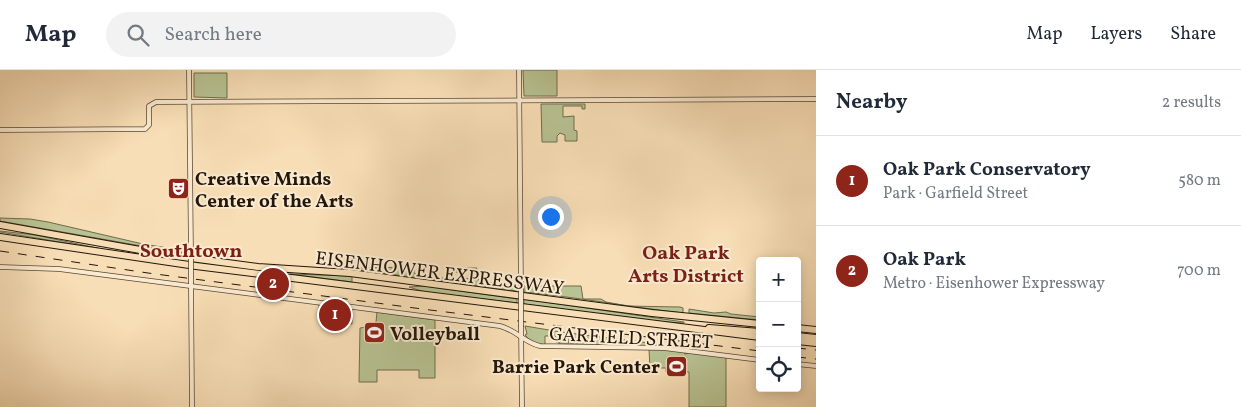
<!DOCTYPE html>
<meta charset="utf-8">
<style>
:root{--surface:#fff;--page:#f2f2f3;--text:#1f2937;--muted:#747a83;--line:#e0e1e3;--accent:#8f2418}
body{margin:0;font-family:Vollkorn,serif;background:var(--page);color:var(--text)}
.controls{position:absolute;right:15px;bottom:15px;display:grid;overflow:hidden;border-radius:5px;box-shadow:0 2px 12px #0003}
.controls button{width:45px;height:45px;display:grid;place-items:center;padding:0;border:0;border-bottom:1px solid var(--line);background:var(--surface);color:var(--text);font:25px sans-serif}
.you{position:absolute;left:550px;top:146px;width:18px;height:18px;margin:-12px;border:4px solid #fff;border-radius:50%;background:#1a73e8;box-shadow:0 0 0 8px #1a73e833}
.badge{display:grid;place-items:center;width:32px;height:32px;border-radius:50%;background:var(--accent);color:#fff;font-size:16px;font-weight:700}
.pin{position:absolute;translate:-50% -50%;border:2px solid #fff;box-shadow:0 1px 5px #0006}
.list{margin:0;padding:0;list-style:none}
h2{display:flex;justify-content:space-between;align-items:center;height:65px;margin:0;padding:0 20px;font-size:21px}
h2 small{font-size:16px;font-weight:400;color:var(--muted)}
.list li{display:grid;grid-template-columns:32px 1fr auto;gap:15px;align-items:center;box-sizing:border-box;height:90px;padding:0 20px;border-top:1px solid var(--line)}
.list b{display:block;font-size:19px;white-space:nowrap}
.list p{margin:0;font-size:16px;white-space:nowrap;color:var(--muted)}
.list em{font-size:16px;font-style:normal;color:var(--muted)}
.icon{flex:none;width:28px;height:28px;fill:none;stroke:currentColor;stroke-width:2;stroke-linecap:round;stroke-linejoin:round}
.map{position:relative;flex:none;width:816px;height:337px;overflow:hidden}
header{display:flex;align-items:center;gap:30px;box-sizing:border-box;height:70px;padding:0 25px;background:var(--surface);border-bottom:1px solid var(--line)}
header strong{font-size:24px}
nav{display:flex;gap:28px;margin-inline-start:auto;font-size:18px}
.search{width:350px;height:45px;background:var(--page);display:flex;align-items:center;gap:12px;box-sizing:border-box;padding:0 18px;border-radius:28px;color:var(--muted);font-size:19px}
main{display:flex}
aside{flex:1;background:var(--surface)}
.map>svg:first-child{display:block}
</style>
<header>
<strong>Map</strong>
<div class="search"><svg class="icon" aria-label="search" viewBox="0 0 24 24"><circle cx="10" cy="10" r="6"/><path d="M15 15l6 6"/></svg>Search here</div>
<nav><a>Map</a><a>Layers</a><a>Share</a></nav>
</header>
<main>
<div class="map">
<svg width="816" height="337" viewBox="0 0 816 337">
<rect width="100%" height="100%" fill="#f8deb6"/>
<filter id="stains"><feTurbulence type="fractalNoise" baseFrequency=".004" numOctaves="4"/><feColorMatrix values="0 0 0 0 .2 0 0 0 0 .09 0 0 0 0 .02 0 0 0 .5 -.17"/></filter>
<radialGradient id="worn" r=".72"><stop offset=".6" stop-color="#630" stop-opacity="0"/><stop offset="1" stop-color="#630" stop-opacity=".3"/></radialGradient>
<g fill="#b8c292" stroke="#6e6c4e">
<polygon points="523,0 557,0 557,26 524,26"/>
<polygon points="194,3 227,3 227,28 194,27"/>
<polygon points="541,34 585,34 585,39 582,39 582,36 563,36 563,47 574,46 574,60 577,61 577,71 565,71 565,65 560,63 557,66 557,72 542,72"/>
<polygon points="0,148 30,149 48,152 143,174 186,181 187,184 0,151"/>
<polygon points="0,161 35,165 102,179 0,162"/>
<polygon points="414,197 414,203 418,205 436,205 437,208 448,208 458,211 461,204 454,201 455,198 477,198 475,203 473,201 466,201 464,203 464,208 472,209 473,206 475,206 477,209 502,216 517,216 517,221 359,200 360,198"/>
<polygon points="290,204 352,206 352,212 345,211"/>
<polygon points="425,216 517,229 517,233 425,222 409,217"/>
<path d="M524 216H581L583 229H601L606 232 627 236 680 237 683 238V243C630 237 576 227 524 222Z"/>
<polygon points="524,229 684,252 684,253 649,251 524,234"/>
<polygon points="319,235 352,240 352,254 319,250"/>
<polygon points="689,239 714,243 726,242 731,244 760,247 760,250 689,243"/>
<polygon points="377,242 435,250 435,308 419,308 419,300 377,300 377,312 359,312 360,258 372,256 376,252"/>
<path d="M525 256 561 262 681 277 571 274 570 272H576L575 267 568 268 569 274H559V272H556L555 266H545V275C537 274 530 271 525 265L527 264Z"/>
<polygon points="649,279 664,279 684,282 685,284 689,283 726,287 726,337 689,337 689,302 666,302 666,298 650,298"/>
</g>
<polygon fill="#a2b9b9" stroke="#6f7873" points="394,261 423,265 421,270 418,272 415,266 413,271 393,269"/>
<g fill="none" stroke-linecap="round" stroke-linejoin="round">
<defs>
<g id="minor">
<polyline points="189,0 191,185"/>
<polyline points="519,0 521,222"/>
<polyline points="0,60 145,59 149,55 149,36 156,32 816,29"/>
<path d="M0 197 59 199 500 256C516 260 525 273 540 276L664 278 760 290"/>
<polyline points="191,214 192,337"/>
<polyline points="521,257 522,337"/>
<polyline points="797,294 816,296"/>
</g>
<g id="highway">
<polyline points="0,155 168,185 258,197 350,203 652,243 760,254"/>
<polyline points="0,167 196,196 760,267"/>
<polyline points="709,258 760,262"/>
<polyline points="797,258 816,260"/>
<polyline points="797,266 816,268"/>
<polyline points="797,271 816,273"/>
</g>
</defs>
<use href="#minor" stroke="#584835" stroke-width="5.5"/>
<use href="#highway" stroke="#23160a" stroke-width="8"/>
<use href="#minor" stroke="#faead0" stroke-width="4"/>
<use href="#highway" stroke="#f8deb6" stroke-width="6"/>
<g stroke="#23160a" stroke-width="1" stroke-dasharray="9 9" stroke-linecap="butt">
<polyline points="0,181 148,203 430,240 760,281"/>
<polyline points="797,278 816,280"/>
<polyline points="797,287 816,289"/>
</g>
<defs>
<g id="minor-bridge">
<polyline points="191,214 191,185"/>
<polyline points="521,222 521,257"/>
</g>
</defs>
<use href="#minor-bridge" stroke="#584835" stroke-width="5.5" stroke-linecap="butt"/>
<use href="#minor-bridge" stroke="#faead0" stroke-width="4"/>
</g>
<defs>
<symbol id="theatre-square" viewBox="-11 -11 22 22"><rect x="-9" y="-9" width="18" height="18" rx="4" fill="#8f2418" stroke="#faead0"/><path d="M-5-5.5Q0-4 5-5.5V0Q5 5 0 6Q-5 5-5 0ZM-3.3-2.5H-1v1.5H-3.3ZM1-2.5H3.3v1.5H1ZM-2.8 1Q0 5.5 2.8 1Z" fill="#fff"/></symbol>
<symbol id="stadium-square" viewBox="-11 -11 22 22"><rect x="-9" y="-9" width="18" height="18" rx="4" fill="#8f2418" stroke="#faead0"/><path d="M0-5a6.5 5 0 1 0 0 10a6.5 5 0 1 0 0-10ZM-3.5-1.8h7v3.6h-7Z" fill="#fff"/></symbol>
</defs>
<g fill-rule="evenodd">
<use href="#theatre-square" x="166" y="106" width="25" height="25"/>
<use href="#stadium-square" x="362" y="250" width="25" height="25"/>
<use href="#stadium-square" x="664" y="284" width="25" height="25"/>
</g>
<g text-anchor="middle" stroke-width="4" stroke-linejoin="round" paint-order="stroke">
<g font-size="19" font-weight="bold" fill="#23160a" stroke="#faead0" text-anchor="start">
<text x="195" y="115">Creative Minds<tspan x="195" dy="22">Center of the Arts</tspan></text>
<text x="390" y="270">Volleyball</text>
<text x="660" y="303" text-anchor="end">Barrie Park Center</text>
</g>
<g font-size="19" fill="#23160a" stroke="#faead0">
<text transform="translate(440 202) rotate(7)" y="7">EISENHOWER EXPRESSWAY</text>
<text transform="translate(631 267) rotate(3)" y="7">GARFIELD STREET</text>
</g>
<g font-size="20" font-weight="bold" fill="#7a1f14" stroke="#faead0">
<text x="191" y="187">Southtown</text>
<text x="686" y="189">Oak Park<tspan x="686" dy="23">Arts District</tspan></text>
</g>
</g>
<rect width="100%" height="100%" filter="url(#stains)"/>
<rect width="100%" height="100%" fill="url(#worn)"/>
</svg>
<div class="controls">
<button>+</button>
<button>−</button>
<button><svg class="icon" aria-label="locate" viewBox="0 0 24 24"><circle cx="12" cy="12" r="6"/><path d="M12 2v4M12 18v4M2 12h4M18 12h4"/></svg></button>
</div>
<div class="you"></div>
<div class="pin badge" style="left:335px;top:245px">1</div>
<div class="pin badge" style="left:273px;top:214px">2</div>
</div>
<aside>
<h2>Nearby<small>2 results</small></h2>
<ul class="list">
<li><span class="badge">1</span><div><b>Oak Park Conservatory</b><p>Park · Garfield Street</p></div><em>580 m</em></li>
<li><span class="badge">2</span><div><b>Oak Park</b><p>Metro · Eisenhower Expressway</p></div><em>700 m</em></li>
</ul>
</aside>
</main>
